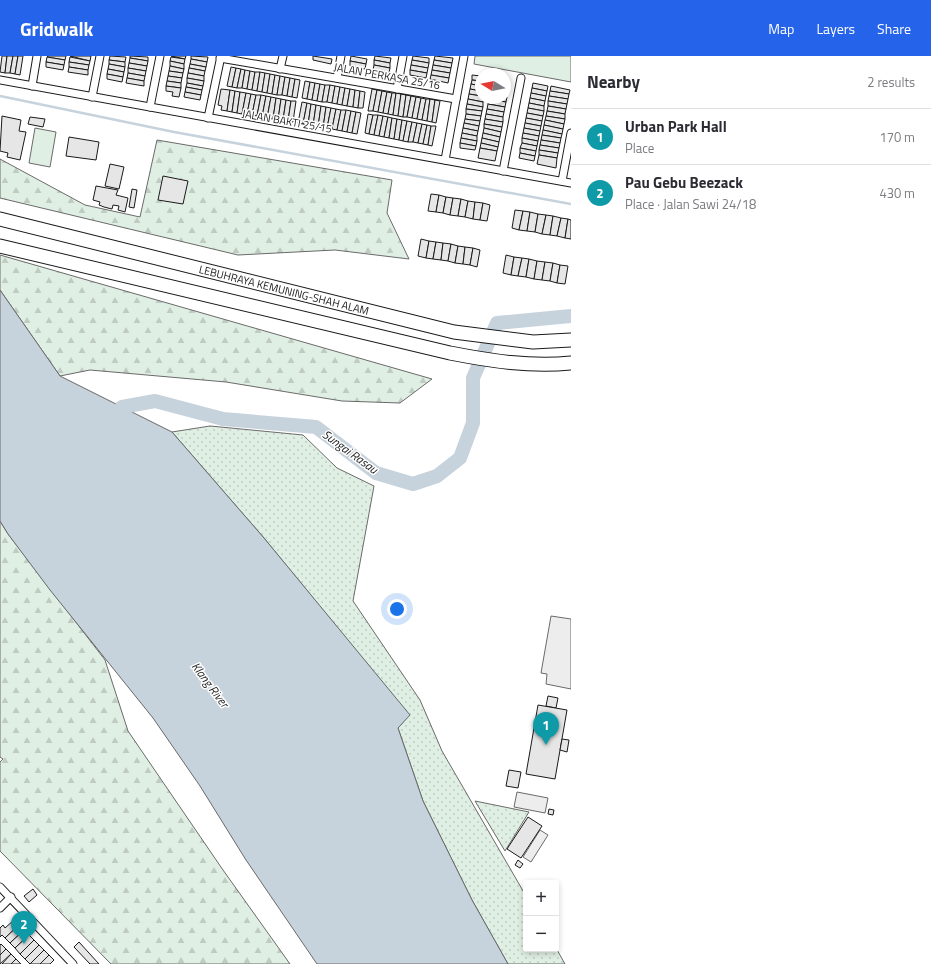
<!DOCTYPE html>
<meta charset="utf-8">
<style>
:root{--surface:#fff;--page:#f2f2f3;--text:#2b2b33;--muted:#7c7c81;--line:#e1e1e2;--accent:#2563eb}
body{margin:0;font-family:"Titillium Web",sans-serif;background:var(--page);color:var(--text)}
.controls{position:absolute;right:12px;bottom:12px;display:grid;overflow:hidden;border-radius:4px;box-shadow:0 2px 6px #0003}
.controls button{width:36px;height:36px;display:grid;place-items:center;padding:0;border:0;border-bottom:1px solid var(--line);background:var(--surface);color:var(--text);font:20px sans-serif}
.compass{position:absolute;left:475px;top:12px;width:36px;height:36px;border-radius:50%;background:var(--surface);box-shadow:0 2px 6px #0003;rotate:280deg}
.you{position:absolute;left:397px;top:553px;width:14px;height:14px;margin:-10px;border:3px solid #fff;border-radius:50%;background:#1a73e8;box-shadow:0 0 0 6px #1a73e833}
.badge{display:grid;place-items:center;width:26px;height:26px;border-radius:50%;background:var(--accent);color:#fff;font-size:13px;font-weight:700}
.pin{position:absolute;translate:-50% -33px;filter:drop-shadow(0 1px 2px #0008)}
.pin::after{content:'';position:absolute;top:21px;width:14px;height:12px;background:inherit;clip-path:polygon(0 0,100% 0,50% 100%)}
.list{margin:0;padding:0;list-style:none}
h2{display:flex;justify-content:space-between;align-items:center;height:52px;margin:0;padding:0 16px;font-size:17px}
h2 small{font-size:13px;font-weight:400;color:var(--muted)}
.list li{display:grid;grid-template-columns:26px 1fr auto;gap:12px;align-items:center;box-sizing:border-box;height:56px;padding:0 16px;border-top:1px solid var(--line)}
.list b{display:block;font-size:15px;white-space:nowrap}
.list p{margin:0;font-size:13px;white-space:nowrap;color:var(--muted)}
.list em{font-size:13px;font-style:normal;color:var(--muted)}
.map{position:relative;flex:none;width:571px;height:908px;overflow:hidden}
header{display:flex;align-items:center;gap:24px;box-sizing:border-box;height:56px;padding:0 20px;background:var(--accent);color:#fff}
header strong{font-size:19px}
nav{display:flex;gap:22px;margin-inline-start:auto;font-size:14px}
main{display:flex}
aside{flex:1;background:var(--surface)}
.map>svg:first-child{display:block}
</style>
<header>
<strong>Gridwalk</strong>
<nav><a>Map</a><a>Layers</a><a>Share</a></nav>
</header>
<main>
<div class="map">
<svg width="571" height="908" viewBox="0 0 571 908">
<defs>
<pattern id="grass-dots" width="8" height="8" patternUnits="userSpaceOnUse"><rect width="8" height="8" fill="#e0efe3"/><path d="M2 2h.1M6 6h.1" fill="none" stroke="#c0ccc2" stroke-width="1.8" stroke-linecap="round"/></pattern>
<pattern id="forest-firs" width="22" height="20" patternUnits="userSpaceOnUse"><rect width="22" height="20" fill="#e0efe3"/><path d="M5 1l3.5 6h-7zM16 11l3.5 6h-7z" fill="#c0ccc2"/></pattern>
</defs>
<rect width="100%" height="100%" fill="#fff"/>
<g fill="url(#grass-dots)" stroke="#6a6a6a">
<polygon points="210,370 303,379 337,412 374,430 353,545 420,644 442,695 526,840 526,893 556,892 565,908 508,908 472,844 423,745 398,672 409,659 264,482 172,376"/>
<polygon points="475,745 529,756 505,795"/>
</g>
<g fill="url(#forest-firs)" stroke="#6a6a6a">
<polygon points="157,84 392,124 387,157 409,203 335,194 238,199 0,142 0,103 85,149 140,161"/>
<polygon points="0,199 432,323 400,347 342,345 226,326 90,314 60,320 0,234"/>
<polygon points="0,465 8,478 105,604 128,675 223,814 290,908 111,908 0,795 0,706 3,703 0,701"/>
</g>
<g fill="#e0efe3" stroke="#6a6a6a">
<polygon points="475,0 571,0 571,26 474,8"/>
<polygon points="35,72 56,76 50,111 29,107"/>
</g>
<g fill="#ededed" stroke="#6a6a6a">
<polygon points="551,560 571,563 571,633 546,628 547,618 541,617"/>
<polygon points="517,736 548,742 545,757 514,751"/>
<polygon points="540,774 548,779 531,806 523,801"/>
</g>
<polygon fill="#c6d2dc" stroke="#6a6a6a" points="0,234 60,320 172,376 264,482 410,659 398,672 423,745 472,844 508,908 317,908 246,804 200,730 153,662 50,534 8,478 0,465"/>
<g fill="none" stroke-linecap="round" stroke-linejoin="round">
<polyline stroke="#c6d2dc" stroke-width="2.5" points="0,40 174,76 571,148"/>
<polyline stroke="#c6d2dc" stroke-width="14" points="112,366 122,351 155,345 223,363 316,371 376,417 413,428 437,420 460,402 473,367 473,322 497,267 571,260"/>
</g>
<g fill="#e6e6e6" stroke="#1a1a1a">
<polygon points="2,0 7,0 5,17 0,16"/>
<polygon points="7,0 13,0 10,17 5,17"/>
<polygon points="13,0 18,0 15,18 10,17"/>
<polygon points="18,0 23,0 20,19 15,18"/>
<polygon points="48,0 66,0 65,4 47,1"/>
<polygon points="70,0 91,0 90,5"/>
<polygon points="110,0 126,1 125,6 109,4"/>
<polygon points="130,0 148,1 148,5 130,2"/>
<polygon points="171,0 186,0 185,3"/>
<polygon points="191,0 208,1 207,6 191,3"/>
<polygon points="313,0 332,3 331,8 313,4"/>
<polygon points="351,0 367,3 366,8 350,5"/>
<polygon points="375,0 391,2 390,7 374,4"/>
<polygon points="413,0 429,2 429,7 412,4"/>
<polygon points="435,0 453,2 452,7 434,4"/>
<polygon points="47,1 65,4 64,9 46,6"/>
<polygon points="70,1 90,5 89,9 69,6"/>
<polygon points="171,1 185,3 184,8 170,5"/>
<polygon points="130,2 148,5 147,10 129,7"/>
<polygon points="191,3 207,6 206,11 190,8"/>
<polygon points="109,4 125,6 125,11 109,8"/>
<polygon points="374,4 390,7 390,12 374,9"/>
<polygon points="412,4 429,7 428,12 411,9"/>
<polygon points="434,4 452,7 451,12 433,9"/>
<polygon points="170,5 184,8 184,13 170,10"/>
<polygon points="350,5 366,8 365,13 350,10"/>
<polygon points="46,6 64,9 63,14 46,11"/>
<polygon points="69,6 89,9 88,14 69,11"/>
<polygon points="129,7 147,10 146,15 128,12"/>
<polygon points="109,8 125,11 124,16 108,13"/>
<polygon points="190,8 206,11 205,15 189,12"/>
<polygon points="374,9 390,12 389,17 373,14"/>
<polygon points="411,9 428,12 427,17 410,14"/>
<polygon points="433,9 451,12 450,17 432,14"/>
<polygon points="170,10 184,13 183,17 169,15"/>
<polygon points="69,11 88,14 88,19 68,16"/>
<polygon points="231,11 236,12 232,31 227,30"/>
<polygon points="128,12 146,15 145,20 128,17"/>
<polygon points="189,12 205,15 204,20 188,17"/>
<polygon points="236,12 241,13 237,32 232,31"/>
<polygon points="108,13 124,16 123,21 107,18"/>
<polygon points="241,13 245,14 242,32 237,32"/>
<polygon points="245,14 250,15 247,33 242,32"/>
<polygon points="410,14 427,17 426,22 410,19"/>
<polygon points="432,14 450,17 449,22 431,19"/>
<polygon points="169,15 183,17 182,22 168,20"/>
<polygon points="250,15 255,16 252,34 247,33"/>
<polygon points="255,16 260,16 257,35 252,34"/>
<polygon points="260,16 265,17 262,36 257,35"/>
<polygon points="128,17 145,20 144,25 127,22"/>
<polygon points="188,17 204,20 204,25 187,22"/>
<polygon points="265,17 270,18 267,37 262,36"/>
<polygon points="107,18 123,21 122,26 107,23"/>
<polygon points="270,18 275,19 272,38 267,37"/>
<polygon points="275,19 280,20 277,39 272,38"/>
<polygon points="431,19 449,22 448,27 430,23"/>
<polygon points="472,19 481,20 481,25 472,24"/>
<polygon points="168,20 182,22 181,27 167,25"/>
<polygon points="280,20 285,21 282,39 277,39"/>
<polygon points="285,21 290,22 287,40 282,39"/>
<polygon points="127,22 144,25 144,30 126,27"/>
<polygon points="187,22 204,25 203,30 187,27"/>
<polygon points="290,22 295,23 292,41 287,40"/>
<polygon points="295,23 300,24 297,42 292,41"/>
<polygon points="472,24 481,25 481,30 471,28"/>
<polygon points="167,25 181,27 181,32 166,30"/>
<polygon points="305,25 310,26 307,43 302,42"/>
<polygon points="310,26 315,27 312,44 307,43"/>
<polygon points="187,27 203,30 202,34 186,31"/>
<polygon points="315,27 320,28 317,45 312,44"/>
<polygon points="533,27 548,30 547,35 532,32"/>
<polygon points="320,28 325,29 322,46 317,45"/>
<polygon points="471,28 481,30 481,35 470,33"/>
<polygon points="325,29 330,29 327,46 322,46"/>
<polygon points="330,29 335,30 332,47 327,46"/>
<polygon points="166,30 181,32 179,41 172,40 173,36 166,35"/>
<polygon points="335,30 340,31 337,48 332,47"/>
<polygon points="551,30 570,34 569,38 550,35"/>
<polygon points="186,31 202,34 201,39 185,36"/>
<polygon points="340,31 345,32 342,49 337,48"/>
<polygon points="345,32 350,33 347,50 342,49"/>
<polygon points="532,32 547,35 546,40 531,37"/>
<polygon points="221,33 230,34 227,55 221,54 222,50 218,49"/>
<polygon points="350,33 355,34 353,51 347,50"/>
<polygon points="372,33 377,34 373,55 368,55"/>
<polygon points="470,33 481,35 481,40 469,38"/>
<polygon points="230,34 235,35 232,56 227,55"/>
<polygon points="355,34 360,35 358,52 353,51"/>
<polygon points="377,34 382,35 378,56 373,55"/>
<polygon points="235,35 240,36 237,57 232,56"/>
<polygon points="360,35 365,36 363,52 358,52"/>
<polygon points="382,35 387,36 383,57 378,56"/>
<polygon points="550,35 569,38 568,43 549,40"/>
<polygon points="185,36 201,39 200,44 184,41"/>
<polygon points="240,36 246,37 242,58 237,57"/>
<polygon points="387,36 392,37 388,58 383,57"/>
<polygon points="246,37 251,38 247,58 242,58"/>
<polygon points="392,37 396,37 393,59 388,58"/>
<polygon points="396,37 401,38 398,60 393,59"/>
<polygon points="531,37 546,40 545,45 530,42"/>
<polygon points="251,38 256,39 252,59 247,58"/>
<polygon points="401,38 406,39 403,61 398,60"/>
<polygon points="469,38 481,40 481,42 484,42 483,46 468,43"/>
<polygon points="256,39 261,39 257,60 252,59"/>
<polygon points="261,39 266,40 262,61 257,60"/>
<polygon points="406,39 411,40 407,61 403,61"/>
<polygon points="266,40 271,41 267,62 262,61"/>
<polygon points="411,40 416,41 412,62 407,61"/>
<polygon points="505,40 507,41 506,46 489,43 505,42"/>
<polygon points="549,40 568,43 567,48 548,45"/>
<polygon points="271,41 276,42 273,63 267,62"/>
<polygon points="416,41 421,42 417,63 412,62"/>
<polygon points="276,42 281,43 278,64 273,63"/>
<polygon points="421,42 426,43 422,64 417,63"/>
<polygon points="530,42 545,45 544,50 529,47"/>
<polygon points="281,43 286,44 283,64 278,64"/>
<polygon points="426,43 430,43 427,65 422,64"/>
<polygon points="430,43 435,44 432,66 427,65"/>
<polygon points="468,43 483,46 483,51 467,48"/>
<polygon points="489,43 506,46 505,51 488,48"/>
<polygon points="286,44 291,45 288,65 283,64"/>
<polygon points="435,44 440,45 436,67 432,66"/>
<polygon points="291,45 296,45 293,66 288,65"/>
<polygon points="548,45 567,48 566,53 548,50"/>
<polygon points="302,46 307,47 303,68 298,67"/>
<polygon points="307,47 311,48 308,69 303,68"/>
<polygon points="529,47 544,50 544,55 528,52"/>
<polygon points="311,48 316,49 313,70 308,69"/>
<polygon points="467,48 483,51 482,55 466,53"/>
<polygon points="488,48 505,51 504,56 487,53"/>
<polygon points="316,49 321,50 318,71 313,70"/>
<polygon points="321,50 326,51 323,72 318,71"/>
<polygon points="548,50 566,53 565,58 547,55"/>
<polygon points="326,51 331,52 327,72 323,72"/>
<polygon points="331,52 336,53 332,73 327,72"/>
<polygon points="528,52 544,55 543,60 527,57"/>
<polygon points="336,53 341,54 337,74 332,73"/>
<polygon points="466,53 482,55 481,60 466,58"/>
<polygon points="487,53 504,56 503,61 486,58"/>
<polygon points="341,54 346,54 342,75 337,74"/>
<polygon points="346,54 351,55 347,76 342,75"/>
<polygon points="351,55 356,56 352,77 347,76"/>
<polygon points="547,55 565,58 565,63 546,60"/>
<polygon points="356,56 361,57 357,78 352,77"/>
<polygon points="527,57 543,60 542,65 526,62"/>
<polygon points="368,58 373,59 369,78 365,77"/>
<polygon points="466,58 481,60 480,65 465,63"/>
<polygon points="486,58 503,61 503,66 485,63"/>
<polygon points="373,59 378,59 374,79 369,78"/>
<polygon points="378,59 383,60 379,80 374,79"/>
<polygon points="2,60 21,64 19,75 26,76 20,104 7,101 8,97 0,95"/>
<polygon points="383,60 388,61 384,81 379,80"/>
<polygon points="546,60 565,63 564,68 545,64"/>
<polygon points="30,61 45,63 43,71 28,68"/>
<polygon points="388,61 392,62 389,82 384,81"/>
<polygon points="392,62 397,63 394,83 389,82"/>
<polygon points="526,62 542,65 541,70 525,67"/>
<polygon points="397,63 402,64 399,84 394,83"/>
<polygon points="465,63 480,65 479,70 464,67"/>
<polygon points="485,63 503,66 502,71 484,68"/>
<polygon points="402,64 407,65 403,85 399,84"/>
<polygon points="545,64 564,68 563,73 544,69"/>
<polygon points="407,65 412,66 408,86 403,85"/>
<polygon points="412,66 417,67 413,86 408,86"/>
<polygon points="417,67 422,68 418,87 413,86"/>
<polygon points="464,67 479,70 478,75 463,72"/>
<polygon points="525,67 541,70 540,75 524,72"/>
<polygon points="422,68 427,69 423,88 418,87"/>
<polygon points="484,68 502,71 501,76 484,72"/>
<polygon points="427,69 431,70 428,89 423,88"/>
<polygon points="544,69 563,73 562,78 543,74"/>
<polygon points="431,70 436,70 432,90 428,89"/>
<polygon points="463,72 478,75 477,80 462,77"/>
<polygon points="484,72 501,76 500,81 483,77"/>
<polygon points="524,72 540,75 539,80 523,77"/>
<polygon points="543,74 562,78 561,82 542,79"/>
<polygon points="462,77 477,80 477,85 461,82"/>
<polygon points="483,77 500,81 499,86 482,82"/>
<polygon points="523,77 539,80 538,85 522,82"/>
<polygon points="542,79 561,82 560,87 541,84"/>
<polygon points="69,81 99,86 96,104 66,100"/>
<polygon points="461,82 477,85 476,90 460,87"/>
<polygon points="482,82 499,86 498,91 481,87"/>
<polygon points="522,82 538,85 537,90 522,87"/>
<polygon points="541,84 560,87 559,92 540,89"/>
<polygon points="460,87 476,90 475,94 460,92"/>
<polygon points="481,87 498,91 497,95 480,92"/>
<polygon points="522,87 537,90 536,95 520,92"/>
<polygon points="540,89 559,92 558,97 539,94"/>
<polygon points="480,92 497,95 495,105 478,102"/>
<polygon points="520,92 536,95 535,100 520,97"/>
<polygon points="539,94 558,97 557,102 539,99"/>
<polygon points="520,97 535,100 534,105 519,102"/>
<polygon points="539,99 557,102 556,112 537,108"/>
<polygon points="110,108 124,111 119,133 105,130"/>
<polygon points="163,120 188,125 183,148 158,144"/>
<polygon points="96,130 118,134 116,139 128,142 125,156 118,154 119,150 113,149 112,153 104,151 99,149 100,146 93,144"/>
<polygon points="132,133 137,134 134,152 129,151"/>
<polygon points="431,138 439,139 436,156 428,155"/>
<polygon points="439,139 446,141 443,157 436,156"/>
<polygon points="446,141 453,142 450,159 443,157"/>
<polygon points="453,142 461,143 458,160 450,159"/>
<polygon points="461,143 468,145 465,161 458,160"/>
<polygon points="468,145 475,146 473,163 465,161"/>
<polygon points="475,146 483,147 480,164 473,163"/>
<polygon points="483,147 490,149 487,165 480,164"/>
<polygon points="515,154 523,155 519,174 512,172"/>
<polygon points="523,155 530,156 527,175 519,174"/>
<polygon points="530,156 538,158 535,176 527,175"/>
<polygon points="538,158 546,159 542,178 535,176"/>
<polygon points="546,159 553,160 550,179 542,178"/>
<polygon points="553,160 561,162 557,180 550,179"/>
<polygon points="561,162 568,163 565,182 557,180"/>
<polygon points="568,163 571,164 571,183 565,182"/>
<polygon points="421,183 429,185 426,202 418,200"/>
<polygon points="429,185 436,186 433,203 426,202"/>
<polygon points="436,186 443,187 441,204 433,203"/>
<polygon points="443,187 451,188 448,205 441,204"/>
<polygon points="451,188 458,190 455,207 448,205"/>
<polygon points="458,190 465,191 463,208 455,207"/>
<polygon points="465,191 473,192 470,209 463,208"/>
<polygon points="473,192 480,194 477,211 470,209"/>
<polygon points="506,199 514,201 511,219 503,217"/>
<polygon points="514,201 522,202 518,220 511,219"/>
<polygon points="522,202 529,203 526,221 518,220"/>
<polygon points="529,203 537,205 534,223 526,221"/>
<polygon points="537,205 545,206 542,224 534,223"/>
<polygon points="545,206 553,207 550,225 542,224"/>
<polygon points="553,207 560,209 557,227 550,225"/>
<polygon points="560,209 568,210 565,228 557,227"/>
<polygon points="548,640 558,642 556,652 546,650"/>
<polygon points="538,649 567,654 555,723 526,718"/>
<polygon points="562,683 569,684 567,696 560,694"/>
<polygon points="509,714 521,716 518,732 506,730"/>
<polygon points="549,753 554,754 553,759 548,758"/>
<polygon points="528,761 542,770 521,802 507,793"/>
<polygon points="518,804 523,808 520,812 515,809"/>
<polygon points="33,833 37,839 29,846 24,840"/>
<polygon points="14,864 19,869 5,882 2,879 0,881 0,872 3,869 5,872"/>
<polygon points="19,869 24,874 10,887 5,882"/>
<polygon points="24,874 29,879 15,892 10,887"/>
<polygon points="29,879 34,884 20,898 15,892"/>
<polygon points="34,884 39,889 25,903 20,898"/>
<polygon points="79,886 99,908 90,908 74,891"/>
<polygon points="1,888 6,893 0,899 0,889"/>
<polygon points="39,889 44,894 30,908 25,903"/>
<polygon points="6,893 11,898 0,908 0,899"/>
<polygon points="44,894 49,899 40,908 30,908"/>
<polygon points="11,898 16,903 11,908 2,908"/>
<polygon points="49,899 54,904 50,908 40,908"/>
<polygon points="16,903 21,908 11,908"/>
</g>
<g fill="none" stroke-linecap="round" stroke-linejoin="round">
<defs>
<g id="street">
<polyline points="220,2 456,43"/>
<polyline points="280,13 283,0"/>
<polyline points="337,22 341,0"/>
<polyline points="0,24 571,127"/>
<polyline points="32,30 37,0"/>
<polyline points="397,33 403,0"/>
<polyline points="92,41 100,0"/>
<polyline points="150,51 160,0"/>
<polyline points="208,62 221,0"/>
<polyline points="445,104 464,0"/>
<polyline points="503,115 521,22"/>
<polyline points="562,125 571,77"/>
<polyline points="0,831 73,908"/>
<polyline points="0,852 11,841"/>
</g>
<g id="highway">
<polyline points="0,163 454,276 533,286 571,284"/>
<path d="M0 190 450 297C491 305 530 311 571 307"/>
</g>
</defs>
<use href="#street" stroke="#1a1a1a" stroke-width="9"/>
<use href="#highway" stroke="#1a1a1a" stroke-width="15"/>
<use href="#street" stroke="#fff" stroke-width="7"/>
<use href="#highway" stroke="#fff" stroke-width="13"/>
</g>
<g text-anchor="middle" stroke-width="3" stroke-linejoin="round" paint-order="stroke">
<g font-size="11" fill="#1a1a1a" stroke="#fff">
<text transform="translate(387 20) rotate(10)" y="4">JALAN PERKASA 25/16</text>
<text transform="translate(287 65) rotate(10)" y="4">JALAN BAKTI 25/15</text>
<text transform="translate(284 234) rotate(14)" y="4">LEBUHRAYA KEMUNING-SHAH ALAM</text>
</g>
<g font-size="12" font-style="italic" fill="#1a1a1a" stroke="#fff">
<text transform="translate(350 396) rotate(36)" y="4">Sungai Rasau</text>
<text transform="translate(210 629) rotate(53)" y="4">Klang River</text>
</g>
</g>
</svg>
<div class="controls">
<button>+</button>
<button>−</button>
</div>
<svg class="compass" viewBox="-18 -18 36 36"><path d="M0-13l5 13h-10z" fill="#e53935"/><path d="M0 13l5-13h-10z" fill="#7c7c81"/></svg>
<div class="you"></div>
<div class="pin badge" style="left:546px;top:689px;background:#0f9aa8">1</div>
<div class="pin badge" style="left:24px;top:888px;background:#0f9aa8">2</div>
</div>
<aside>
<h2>Nearby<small>2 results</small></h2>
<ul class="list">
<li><span class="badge" style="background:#0f9aa8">1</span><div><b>Urban Park Hall</b><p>Place</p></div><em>170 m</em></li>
<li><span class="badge" style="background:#0f9aa8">2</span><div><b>Pau Gebu Beezack</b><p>Place · Jalan Sawi 24/18</p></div><em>430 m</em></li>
</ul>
</aside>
</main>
